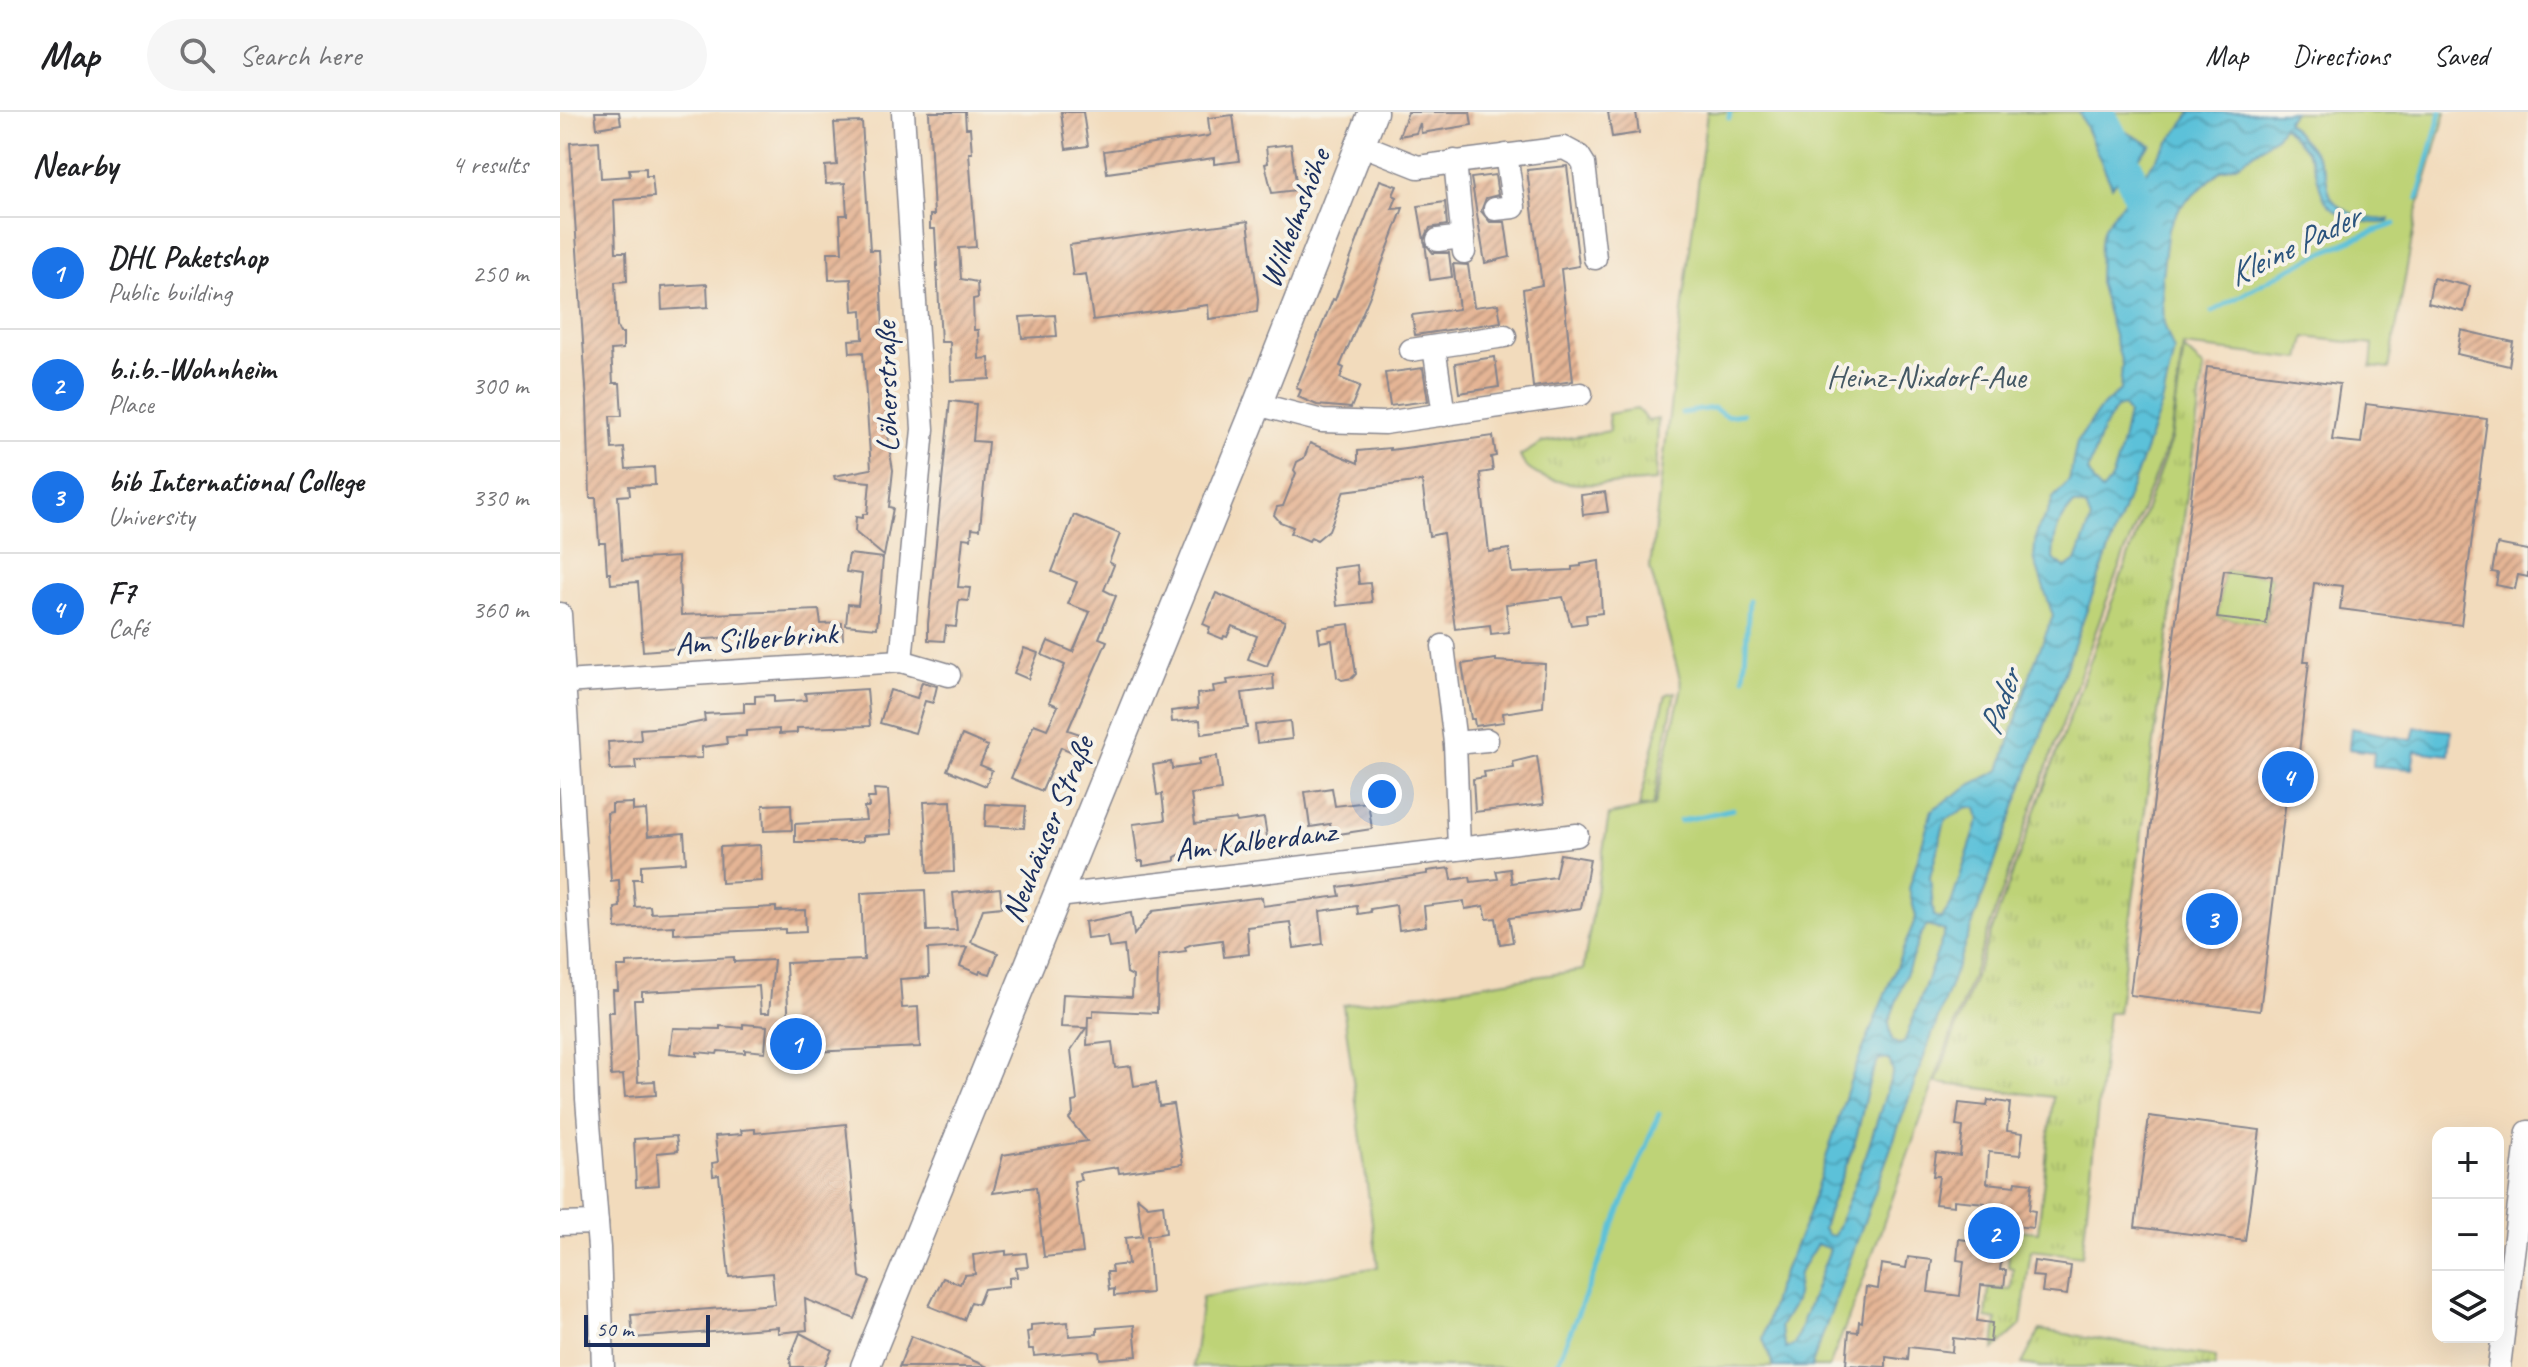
<!DOCTYPE html>
<meta charset="utf-8">
<style>
:root{--surface:#fff;--page:#f6f6f6;--text:#202124;--muted:#757577;--line:#e0e0e0;--accent:#1a73e8}
body{margin:0;font-family:Caveat,sans-serif;background:var(--page);color:var(--text)}
.controls{position:absolute;right:24px;bottom:24px;display:grid;overflow:hidden;border-radius:16px;box-shadow:0 8px 32px #0002}
.controls button{width:72px;height:72px;display:grid;place-items:center;padding:0;border:0;border-bottom:2px solid var(--line);background:var(--surface);color:var(--text);font:40px sans-serif}
.scale{position:absolute;left:24px;bottom:20px;width:126px;box-sizing:border-box;padding-left:8px;border:4px solid #1b2f5e;border-top:0;font-size:22px;line-height:28px;white-space:nowrap;color:#1b2f5e;-webkit-text-stroke:6px #f7f3e8;paint-order:stroke}
.you{position:absolute;left:822px;top:682px;width:28px;height:28px;margin:-20px;border:6px solid #fff;border-radius:50%;background:#1a73e8;box-shadow:0 0 0 12px #1a73e833}
.badge{display:grid;place-items:center;width:52px;height:52px;border-radius:50%;background:var(--accent);color:#fff;font-size:26px;font-weight:700}
.pin{position:absolute;translate:-50% -50%;border:4px solid #fff;box-shadow:0 2px 8px #0006}
.list{margin:0;padding:0;list-style:none}
h2{display:flex;justify-content:space-between;align-items:center;height:104px;margin:0;padding:0 32px;font-size:34px}
h2 small{font-size:26px;font-weight:400;color:var(--muted)}
.list li{display:grid;grid-template-columns:52px 1fr auto;gap:24px;align-items:center;box-sizing:border-box;height:112px;padding:0 32px;border-top:2px solid var(--line)}
.list b{display:block;font-size:30px;white-space:nowrap}
.list p{margin:0;font-size:26px;white-space:nowrap;color:var(--muted)}
.list em{font-size:26px;font-style:normal;color:var(--muted)}
.icon{flex:none;width:44px;height:44px;fill:none;stroke:currentColor;stroke-width:2;stroke-linecap:round;stroke-linejoin:round}
.map{position:relative;flex:none;width:1968px;height:1255px;overflow:hidden}
header{display:flex;align-items:center;gap:48px;box-sizing:border-box;height:112px;padding:0 40px;background:var(--surface);border-bottom:2px solid var(--line)}
header strong{font-size:38px}
nav{display:flex;gap:44px;margin-inline-start:auto;font-size:28px}
.search{width:560px;height:72px;background:var(--page);display:flex;align-items:center;gap:20px;box-sizing:border-box;padding:0 28px;border-radius:44px;color:var(--muted);font-size:30px}
main{display:flex}
aside{flex:1;background:var(--surface)}
.map>svg:first-child{display:block}
</style>
<header>
<strong>Map</strong>
<div class="search"><svg class="icon" aria-label="search" viewBox="0 0 24 24"><circle cx="10" cy="10" r="6"/><path d="M15 15l6 6"/></svg>Search here</div>
<nav><a>Map</a><a>Directions</a><a>Saved</a></nav>
</header>
<main>
<aside>
<h2>Nearby<small>4 results</small></h2>
<ul class="list">
<li><span class="badge">1</span><div><b>DHL Paketshop</b><p>Public building</p></div><em>250 m</em></li>
<li><span class="badge">2</span><div><b>b.i.b.-Wohnheim</b><p>Place</p></div><em>300 m</em></li>
<li><span class="badge">3</span><div><b>bib International College</b><p>University</p></div><em>330 m</em></li>
<li><span class="badge">4</span><div><b>F7</b><p>Café</p></div><em>360 m</em></li>
</ul>
</aside>
<div class="map">
<svg width="1968" height="1255" viewBox="0 0 1968 1255">
<defs>
<pattern id="grass-tufts" width="24" height="20" patternUnits="userSpaceOnUse" patternTransform="scale(2)"><rect width="24" height="20" fill="#bed377"/><path d="M3 7l-1-3M5 7V3M7 7l1-3M15 17l-1-3M17 17v-4M19 17l1-3" fill="none" stroke="#a3b569"/></pattern>
<pattern id="water-waves" width="16" height="10" patternUnits="userSpaceOnUse" patternTransform="scale(2)"><rect width="16" height="10" fill="#5cc1d9"/><path d="M0 5q4-4 8 0t8 0" fill="none" stroke="#4b9db3"/></pattern>
<pattern id="building-hatch" width="6" height="6" patternUnits="userSpaceOnUse" patternTransform="scale(2)"><rect width="6" height="6" fill="#e5b595"/><path d="M-1 1l2-2M0 6l6-6M5 7l2-2" fill="none" stroke="#b9947d"/></pattern>
</defs>
<rect width="100%" height="100%" fill="#f7f3e8"/>
<filter id="ink" filterUnits="userSpaceOnUse"><feTurbulence type="fractalNoise" baseFrequency=".0125" numOctaves="2"/><feDisplacementMap in="SourceGraphic" scale="16" xChannelSelector="R" yChannelSelector="G"/><feConvolveMatrix kernelMatrix="1 2 1 2 8 2 1 2 1" color-interpolation-filters="sRGB"/></filter>
<filter id="wash" filterUnits="userSpaceOnUse"><feTurbulence type="fractalNoise" baseFrequency=".006" numOctaves="4" result="noise"/><feDisplacementMap in="SourceGraphic" scale="32" xChannelSelector="R" yChannelSelector="G"/><feGaussianBlur stdDeviation="1.8" result="paint"/><feColorMatrix in="noise" values="0 0 0 0 0 0 0 0 0 0 0 0 0 0 0 0 0 1.4 0 .05"/><feComposite in="paint" operator="in"/></filter>
<g filter="url(#wash)">
<rect width="100%" height="100%" fill="#f2dbbc"/>
<g fill="url(#grass-tufts)" stroke="#6c816a" stroke-width="2">
<polygon points="1624,237 1644,256 1558,901 1548,901 1522,1144 1471,1138 1461,1213 1434,1238 1437,1208 1426,1206 1429,1176 1451,1178 1453,1156 1448,1155 1451,1117 1478,1120 1493,985 1376,971 1611,328"/>
<path d="M1077 297 1088 309 1098 307 1096 369C1063 371 973 383 960 344L983 330 1050 319 1048 302Z"/>
<polygon points="1115,580 1093,694 1079,695 1106,582"/>
<polygon points="1480,1218 1656,1245 1655,1255 1481,1255 1462,1252"/>
</g>
<g fill="#bed377" stroke="#6c816a" stroke-width="2">
<polygon points="1147,0 1632,0 1611,29 1621,94 1661,58 1680,51 1719,18 1734,0 1886,0 1856,104 1829,257 1811,255 1813,233 1745,225 1740,247 1623,234 1610,325 1553,471 1297,1185 1269,1255 633,1255 642,1185 818,1155 783,893 1023,858 1049,703 1095,694 1122,574 1090,456"/>
<polygon points="1664,458 1712,464 1706,512 1657,506"/>
</g>
<g fill="url(#water-waves)" stroke="#3c789c" stroke-width="2" fill-rule="evenodd">
<polygon points="1519,0 1552,0 1557,15 1591,33 1552,74"/>
<path d="M1632 0H1734L1726 9C1740 24 1756 39 1764 58 1768 66 1767 75 1770 82 1777 101 1812 109 1830 107L1829 110C1810 114 1771 104 1763 84 1757 69 1758 57 1748 42 1742 32 1731 23 1723 14L1717 24 1680 51 1661 58 1621 94 1608 116 1602 164 1604 212 1614 239 1602 292 1251 1255H1214L1203 1227 1216 1177 1246 1109 1291 967 1356 805 1349 777 1372 698 1410 673 1440 658 1473 554 1493 504 1474 446 1476 420 1487 402 1493 386 1509 369 1517 330 1540 297 1560 278 1562 252 1539 170 1540 130 1544 115ZM1563 294 1568 302C1563 321 1557 367 1542 379L1533 370 1528 359 1543 317 1556 296ZM1514 392 1526 395 1531 408 1516 449 1505 456 1493 447C1494 421 1497 411 1514 392ZM1407 695 1416 696 1419 707 1391 792 1381 807 1374 804 1370 765 1385 709ZM1367 814 1385 819 1344 931 1337 932 1332 928 1329 910 1360 824ZM1319 947 1329 948 1333 959 1306 1043 1274 1124 1267 1123 1263 1117C1271 1085 1287 1057 1296 1026 1304 999 1305 972 1319 947ZM1257 1132 1270 1137 1234 1233 1226 1237 1220 1215 1235 1190 1239 1161Z"/>
<polygon points="1855,615 1891,619 1889,643 1855,639 1852,657 1813,654 1814,640 1789,637 1791,616 1852,628"/>
</g>
<g fill="none" stroke-linecap="round" stroke-linejoin="round">
<g stroke="#5cc1d9" stroke-width="5">
<polyline points="1169,6 1170,0"/>
<polyline points="1858,86 1881,0"/>
<path d="M1652 200C1711 166 1770 133 1835 112"/>
<polyline points="1122,301 1153,296 1167,304 1183,302"/>
<polyline points="1184,565 1189,489"/>
<polyline points="1120,709 1173,697"/>
<polyline points="996,1255 1099,1002"/>
</g>
<polyline stroke="#5cc1d9" stroke-width="30" points="1540,0 1569,57 1585,109"/>
</g>
<g id="blocks">
<g fill="url(#building-hatch)" fill-rule="evenodd">
<polygon points="35,0 59,0 61,12 37,16"/>
<polygon points="369,0 405,0 406,16 410,16 412,41 409,41 416,135 399,136 401,167 417,170 418,186 413,187 414,218 418,218 419,247 429,246 430,267 391,269 390,230 381,230 375,117 370,117 370,103 374,103"/>
<polygon points="501,0 523,0 528,34 506,37"/>
<polygon points="848,0 910,0 912,13 861,21 860,11 856,21 839,24"/>
<polygon points="1048,0 1076,0 1079,21 1052,25"/>
<polygon points="673,3 679,49 654,52 654,46 547,61 544,39 648,24 650,23 648,6"/>
<polygon points="302,10 310,138 319,138 329,335 333,358 329,395 333,396 324,444 295,420 296,405 303,406 303,402 307,402 310,370 275,367 274,364 311,357 303,240 290,241 289,228 303,227 302,198 293,199 291,167 269,168 268,140 282,140 280,103 287,103 285,71 266,72 265,54 277,53 274,11"/>
<polygon points="39,29 41,66 70,64 69,57 86,56 86,64 92,64 94,85 54,88 56,140 66,140 67,169 55,170 57,215 60,221 63,221 63,237 51,238 53,271 60,271 62,304 50,304 52,337 64,336 66,357 94,355 95,373 69,374 70,383 58,384 62,448 118,445 121,503 259,498 261,512 282,511 283,527 242,532 242,527 222,528 222,523 161,526 120,529 120,536 83,539 78,470 51,472 50,461 47,461 45,431 39,431 36,386 30,386 27,290 10,31"/>
<polygon points="731,32 737,78 712,81 705,52 708,51 706,35"/>
<polygon points="1007,54 1019,154 1001,157 1013,269 973,275 963,177 982,173 967,58"/>
<polygon points="935,63 938,83 926,86 921,99 930,110 945,110 950,145 925,151 911,66"/>
<polygon points="820,68 837,74 833,83 837,85 832,97 843,96 809,186 780,254 784,256 780,266 800,274 791,296 757,293 738,285 741,278 736,276 773,187 775,188"/>
<polygon points="885,90 887,113 870,116 864,128 858,94"/>
<polygon points="688,109 698,187 697,200 649,207 648,193 533,208 526,162 513,164 509,133"/>
<polygon points="865,131 873,141 889,141 892,165 870,168"/>
<polygon points="893,152 908,153 914,195 938,192 941,210 855,223 852,203 899,197"/>
<polygon points="1873,166 1910,174 1904,200 1868,191"/>
<polygon points="147,172 148,195 102,198 101,175"/>
<polygon points="495,203 497,224 462,226 460,205"/>
<polygon points="1901,218 1953,230 1949,254 1897,242"/>
<polygon points="935,245 939,275 899,281 895,251"/>
<path d="M1647 255 1780 272 1772 328 1801 331 1806 292 1927 307 1901 513 1780 497 1783 474 1754 471 1744 549H1749L1734 687H1726L1700 899 1570 883ZM1664 458 1712 464 1706 512 1657 506Z"/>
<polygon points="863,256 868,289 830,294 825,261"/>
<polygon points="390,289 416,292 413,329 428,330 420,417 412,416 411,427 403,426 398,475 410,476 408,489 399,488 396,515 386,514 384,529 368,528 368,512"/>
<polygon points="933,324 936,344 931,345 933,359 920,361 929,440 949,437 952,461 1012,458 1012,455 1021,454 1021,452 1039,449 1042,501 1026,503 1027,511 1011,513 1003,485 946,492 949,520 931,522 930,513 895,517 883,421 869,424 862,369 784,379 769,418 757,428 751,425 749,429 730,421 733,415 720,410 714,403 717,395 723,394 736,361 734,358 737,350 744,346 750,331 798,351 798,339 830,336 830,338"/>
<polygon points="1045,380 1048,400 1023,403 1021,383"/>
<polygon points="514,403 560,422 549,450 554,453 544,478 556,484 539,526 547,529 508,618 520,622 512,640 501,635 482,679 451,666 474,612 487,617 498,594 489,590 505,553 482,543 488,529 513,540 530,500 508,492 517,470 492,460"/>
<polygon points="1937,432 1968,438 1968,465 1958,463 1955,477 1936,473 1938,461 1932,460"/>
<polygon points="289,442 323,446 317,516 286,513 288,492 298,493 302,462 286,460"/>
<polygon points="797,453 799,472 810,471 812,490 777,494 773,456"/>
<polygon points="656,481 725,509 707,554 688,547 697,524 672,514 667,525 664,524 663,527 648,521 650,515 643,512"/>
<polygon points="789,512 796,562 792,566 782,568 777,565 772,528 760,530 758,516"/>
<polygon points="464,536 478,541 468,567 454,561"/>
<polygon points="936,547 936,549 985,552 983,595 943,601 944,610 915,614 914,607 911,607 902,552"/>
<polygon points="713,562 714,577 682,581 687,616 641,622 640,608 612,610 611,599 638,596 637,582 654,580 653,574 668,572 667,568"/>
<polygon points="362,570 377,574 373,591 365,589 355,621 320,611 330,578 357,586"/>
<polygon points="307,577 310,614 237,616 237,621 219,622 219,617 186,619 186,624 166,625 167,632 142,635 142,646 75,648 76,657 50,658 48,630 81,628 80,617 120,614 145,609 144,602 184,600 184,591 195,591 195,584 214,583 214,590 246,588 245,581"/>
<polygon points="730,609 732,627 697,631 695,613"/>
<polygon points="402,623 428,634 420,653 432,658 426,674 387,658"/>
<polygon points="657,644 661,678 631,682 635,712 676,707 677,710 704,706 708,731 619,743 615,745 615,749 583,754 583,749 578,749 573,712 605,708 602,682 597,683 593,653 611,650 612,657 639,653 639,647"/>
<polygon points="977,644 984,692 915,700 913,667 925,665 924,660 954,656 953,650"/>
<polygon points="772,676 775,694 808,690 812,717 772,723 770,712 750,715 745,680"/>
<polygon points="314,677 328,678 331,722 303,724 303,729 295,730 235,730 235,712 306,708 304,695 309,695 308,686 315,686"/>
<polygon points="391,689 394,760 368,761 364,690"/>
<polygon points="73,691 73,699 86,698 88,724 124,721 126,750 81,753 81,767 73,767 75,795 90,794 91,801 216,795 216,799 245,798 246,820 225,821 225,817 114,822 114,814 56,817 55,796 60,795 59,768 51,769 47,701 52,700 52,692"/>
<polygon points="231,692 232,718 204,719 203,693"/>
<polygon points="426,692 466,694 464,716 425,714"/>
<polygon points="200,733 202,769 161,771 160,735"/>
<polygon points="1000,742 1030,747 1021,796 949,806 953,830 940,832 936,806 927,807 924,794 905,797 904,789 864,794 866,814 839,818 836,793 810,797 811,800 798,802 797,794 760,799 763,832 734,836 730,810 687,815 689,842 664,845 662,828 632,832 625,835 626,839 598,843 597,901 533,898 533,905 528,905 527,933 552,930 555,956 571,954 574,974 596,971 599,994 613,992 623,1052 559,1061 558,1055 519,1061 521,1068 514,1069 523,1141 484,1145 476,1075 433,1081 443,1043 527,1029 509,1007 513,1002 512,990 517,989 511,938 526,916 501,915 503,882 572,885 573,864 567,861 564,834 549,836 547,825 527,827 525,810 571,801 574,823 593,799 702,785 703,794 780,784 778,775 867,762 867,759 890,756 892,768 910,765 911,770 938,767 936,759 950,757 952,771 995,765"/>
<polygon points="440,776 442,795 423,797 411,830 438,841 430,862 420,859 419,862 400,854 407,835 368,837 369,865 340,867 342,896 358,895 360,935 230,941 226,851 304,848 301,781 365,778 367,819 397,818 393,781"/>
<polygon points="174,845 174,850 214,848 209,901 201,901 199,874 82,880 82,888 74,888 78,970 95,969 96,983 65,985 63,963 51,964 48,900 54,900 53,878 58,878 57,855 66,855 66,851"/>
<polygon points="183,912 207,914 205,940 185,938 185,941 158,939 157,942 137,940 137,944 110,941 113,916 160,917 160,914 183,916"/>
<polygon points="1428,988 1450,991 1447,1019 1463,1021 1460,1043 1429,1040 1427,1071 1455,1074 1456,1069 1472,1071 1469,1098 1475,1099 1473,1116 1446,1113 1440,1158 1446,1158 1444,1175 1421,1173 1417,1209 1432,1211 1430,1230 1393,1226 1392,1240 1349,1235 1348,1248 1326,1245 1326,1255 1286,1253 1289,1219 1298,1220 1299,1209 1302,1210 1306,1175 1318,1177 1321,1152 1346,1156 1348,1145 1372,1148 1368,1180 1400,1184 1404,1149 1397,1148 1399,1127 1422,1130 1425,1091 1394,1088 1394,1094 1375,1092 1379,1064 1373,1064 1376,1041 1400,1044 1403,1015 1396,1014 1399,991 1427,994"/>
<polygon points="1589,1004 1700,1018 1685,1129 1575,1115"/>
<polygon points="286,1012 300,1165 310,1169 295,1207 245,1187 247,1218 218,1221 218,1215 73,1226 71,1203 215,1192 212,1161 169,1165 159,1063 153,1064 152,1051 158,1050 155,1024 182,1022 181,1018 195,1017 195,1021"/>
<polygon points="116,1024 118,1039 97,1041 99,1073 76,1075 74,1027"/>
<polygon points="577,1085 588,1094 603,1092 606,1121 587,1124 591,1181 554,1184 554,1177 549,1178 547,1160 552,1160 551,1154 568,1152 565,1126 582,1124"/>
<polygon points="446,1139 446,1143 466,1141 468,1155 456,1156 457,1165 449,1166 449,1174 424,1177 418,1192 411,1190 404,1208 369,1194 383,1166 400,1172 404,1163 415,1162 413,1143"/>
<polygon points="1474,1149 1511,1154 1507,1183 1482,1180 1484,1165 1472,1164"/>
<polygon points="508,1210 509,1224 537,1222 537,1216 574,1213 577,1244 540,1247 539,1240 534,1239 474,1244 473,1237 469,1237 467,1220 471,1219 471,1213"/>
<polygon points="240,1221 272,1238 264,1255 231,1255 230,1246"/>
<polygon points="351,1224 393,1240 428,1255 339,1255"/>
</g>
</g>
</g>
<g filter="url(#ink)">
<use href="#blocks" fill-opacity="0" stroke="#86858d" stroke-width="2"/>
<g fill="none" stroke-linecap="round" stroke-linejoin="round">
<defs>
<g id="minor">
<polyline points="800,32 858,55 1004,36 1019,44 1024,52 1035,146"/>
<polyline points="895,49 904,140"/>
<polyline points="935,97 954,95 946,43"/>
<polyline points="878,128 903,125"/>
<polyline points="874,235 884,303"/>
<polyline points="851,238 945,224"/>
<polyline points="697,292 762,309 824,311 1021,282"/>
<polyline points="0,502 21,841 27,987 39,1136 43,1255"/>
<polyline points="883,534 895,631 899,736"/>
<polyline points="341,549 363,317 343,0"/>
<polyline points="4,570 341,549 389,563"/>
<polyline points="895,631 927,628"/>
<polyline points="498,784 1017,723"/>
<polyline points="0,1112 37,1111"/>
<polyline points="1939,1255 1968,1020"/>
</g>
<polyline id="major" points="305,1255 690,311 813,0"/>
</defs>
<use href="#minor" stroke="#86858d" stroke-width="25"/>
<use href="#major" stroke="#86858d" stroke-width="31"/>
<use href="#minor" stroke="#fff" stroke-width="22"/>
<use href="#major" stroke="#fff" stroke-width="28"/>
</g>
</g>
<g text-anchor="middle" stroke-width="8" stroke-linejoin="round" paint-order="stroke">
<g font-size="32" fill="#1b2f5e" stroke="#f7f3e8">
<text transform="translate(734 106) rotate(-69)" y="11">Wilhelmshöhe</text>
<text transform="translate(326 275) rotate(-91)" y="11">Löherstraße</text>
<text transform="translate(196 526) rotate(-4)" y="11">Am Silberbrink</text>
<text transform="translate(487 717) rotate(-68)" y="11">Neuhäuser Straße</text>
<text transform="translate(695 728) rotate(-7)" y="11">Am Kalberdanz</text>
</g>
<g font-size="32" fill="#445864" stroke="#f7f3e8">
<text x="1366" y="275">Heinz-Nixdorf-Aue</text>
</g>
<g font-size="34" font-style="italic" fill="#2b547d" stroke="#f7f3e8">
<text transform="translate(1733 133) rotate(-26)" y="12">Kleine Pader</text>
<text transform="translate(1439 590) rotate(-70)" y="12">Pader</text>
</g>
</g>
</svg>
<div class="controls">
<button>+</button>
<button>−</button>
<button><svg class="icon" aria-label="layers" viewBox="0 0 24 24"><path d="M12 4l9 5-9 5-9-5zM3 14l9 5 9-5"/></svg></button>
</div>
<div class="scale">50 m</div>
<div class="you"></div>
<div class="pin badge" style="left:236px;top:932px">1</div>
<div class="pin badge" style="left:1434px;top:1121px">2</div>
<div class="pin badge" style="left:1652px;top:807px">3</div>
<div class="pin badge" style="left:1728px;top:665px">4</div>
</div>
</main>
